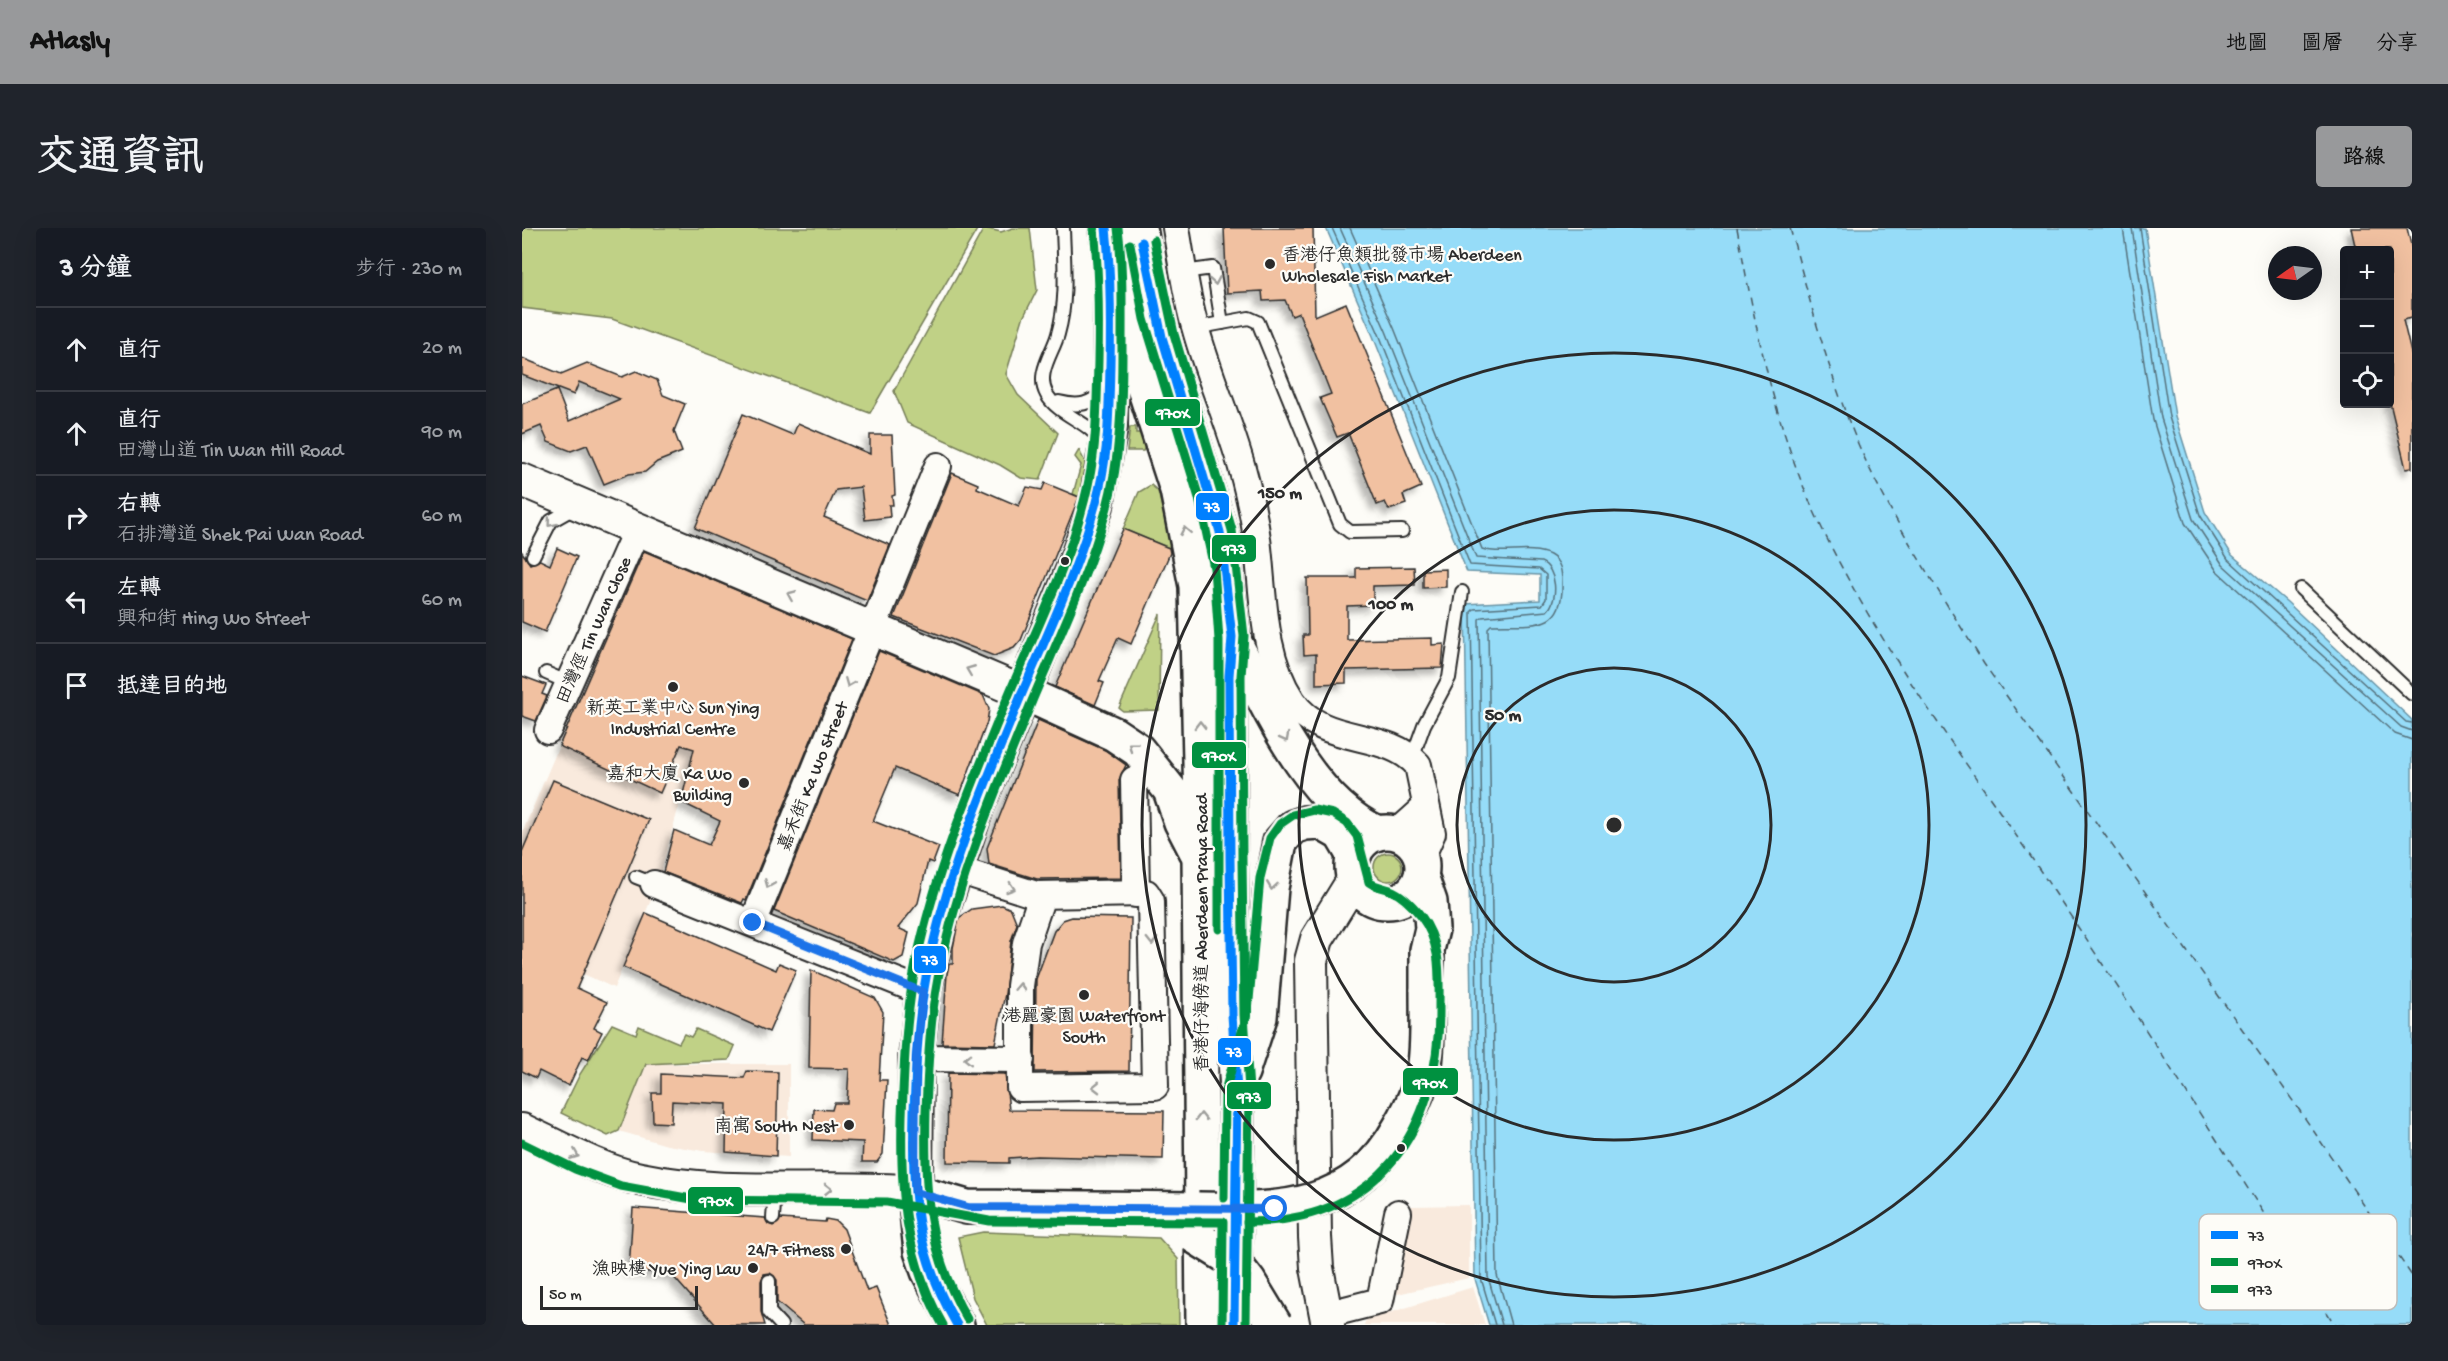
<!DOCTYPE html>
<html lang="zh-TW">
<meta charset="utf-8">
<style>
:root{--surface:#171b24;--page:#20242c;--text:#f1f3f6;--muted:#9ea1a6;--line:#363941;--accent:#98999b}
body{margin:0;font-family:"Gochi Hand","LXGW WenKai TC",sans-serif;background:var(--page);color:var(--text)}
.controls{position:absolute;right:18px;top:18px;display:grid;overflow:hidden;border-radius:6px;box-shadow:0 6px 24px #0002}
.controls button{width:54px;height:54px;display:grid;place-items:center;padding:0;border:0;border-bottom:2px solid var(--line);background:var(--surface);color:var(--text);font:30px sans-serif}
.compass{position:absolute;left:1746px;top:18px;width:54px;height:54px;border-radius:50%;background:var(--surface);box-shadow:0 6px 24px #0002;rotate:256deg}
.scale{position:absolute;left:18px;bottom:15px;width:158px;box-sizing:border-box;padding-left:6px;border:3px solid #2b2b2b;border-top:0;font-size:16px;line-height:21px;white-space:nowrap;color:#2b2b2b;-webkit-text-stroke:4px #fdfcf7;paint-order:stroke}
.stop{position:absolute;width:18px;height:18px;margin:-14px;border:4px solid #1a73e8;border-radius:50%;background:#fff}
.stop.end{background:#1a73e8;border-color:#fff;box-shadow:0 2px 6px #0008}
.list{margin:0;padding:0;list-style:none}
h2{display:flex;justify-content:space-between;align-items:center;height:78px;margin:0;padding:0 24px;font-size:26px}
h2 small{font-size:20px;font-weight:400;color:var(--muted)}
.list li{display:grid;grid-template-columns:39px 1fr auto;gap:18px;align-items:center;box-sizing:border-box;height:84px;padding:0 24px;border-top:2px solid var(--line)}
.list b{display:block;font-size:22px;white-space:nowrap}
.list p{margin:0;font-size:20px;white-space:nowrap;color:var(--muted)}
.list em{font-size:20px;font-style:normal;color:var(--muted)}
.icon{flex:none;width:33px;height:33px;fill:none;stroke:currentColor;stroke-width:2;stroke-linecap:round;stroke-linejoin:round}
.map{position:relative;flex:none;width:1890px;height:1097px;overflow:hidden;border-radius:6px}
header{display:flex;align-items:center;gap:36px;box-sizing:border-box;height:84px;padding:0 30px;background:var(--accent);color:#111}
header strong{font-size:28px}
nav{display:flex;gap:33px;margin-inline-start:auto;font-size:21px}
.intro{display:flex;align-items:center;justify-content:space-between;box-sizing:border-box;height:144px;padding:0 36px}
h1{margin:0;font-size:42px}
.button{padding:15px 27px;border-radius:6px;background:var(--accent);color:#111;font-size:21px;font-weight:700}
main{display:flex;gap:36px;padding:0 36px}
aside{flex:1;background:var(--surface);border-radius:6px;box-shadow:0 6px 24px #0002}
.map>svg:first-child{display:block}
</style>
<header>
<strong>Atlasly</strong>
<nav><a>地圖</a><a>圖層</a><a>分享</a></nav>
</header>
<div class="intro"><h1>交通資訊</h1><a class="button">路線</a></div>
<main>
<aside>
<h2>3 分鐘<small>步行 · 230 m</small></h2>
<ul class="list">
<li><svg class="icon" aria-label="ahead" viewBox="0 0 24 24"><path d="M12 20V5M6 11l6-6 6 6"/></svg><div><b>直行</b></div><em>20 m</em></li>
<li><svg class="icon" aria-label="ahead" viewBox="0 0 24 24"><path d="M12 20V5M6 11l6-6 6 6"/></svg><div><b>直行</b><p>田灣山道 Tin Wan Hill Road</p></div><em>90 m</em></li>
<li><svg class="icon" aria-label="right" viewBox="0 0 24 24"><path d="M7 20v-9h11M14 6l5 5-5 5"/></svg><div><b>右轉</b><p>石排灣道 Shek Pai Wan Road</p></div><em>60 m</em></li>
<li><svg class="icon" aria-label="left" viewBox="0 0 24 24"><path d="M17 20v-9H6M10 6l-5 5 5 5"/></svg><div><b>左轉</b><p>興和街 Hing Wo Street</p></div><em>60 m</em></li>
<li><svg class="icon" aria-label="arrive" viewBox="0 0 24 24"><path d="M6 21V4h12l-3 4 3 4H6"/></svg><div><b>抵達目的地</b></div></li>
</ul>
</aside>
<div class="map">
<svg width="1890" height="1097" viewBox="0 0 1890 1097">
<defs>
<filter id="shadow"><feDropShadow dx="-5.5" dy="5.5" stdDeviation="3" flood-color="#0004"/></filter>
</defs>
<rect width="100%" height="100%" fill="#fdfcf7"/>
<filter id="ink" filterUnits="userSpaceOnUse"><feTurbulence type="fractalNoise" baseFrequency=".0167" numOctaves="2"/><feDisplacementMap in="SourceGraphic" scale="12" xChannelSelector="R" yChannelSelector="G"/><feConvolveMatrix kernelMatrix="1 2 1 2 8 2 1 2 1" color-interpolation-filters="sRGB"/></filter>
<g filter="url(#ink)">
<g fill="#f9eadd">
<polygon points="200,419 136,655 92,760 0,718 0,605 37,518"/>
<polygon points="124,836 267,836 267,929 181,923 145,917 97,903"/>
<polygon points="947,977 947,1050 871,1067 888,978"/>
<polygon points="951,1059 963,1097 842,1097 844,1092"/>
</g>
<g fill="#c0d186" stroke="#767e58" stroke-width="1.5">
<polygon points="0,0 456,0 348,185 90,91 0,80"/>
<polygon points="462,0 479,4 491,0 508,0 515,62 501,90 484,146 496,167 536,205 518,252 499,250 478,237 385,195 372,163"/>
<polygon points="618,198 626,213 621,223 605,223 608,199 614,199 614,205 618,205"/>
<polygon points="557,222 564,236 557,269 551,266 559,237 553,229"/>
<polygon points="629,257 636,263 650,321 601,301 617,264"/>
<polygon points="638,386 637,482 601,483 597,480"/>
<circle cx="866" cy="639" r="14"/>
<polygon points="90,796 114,806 117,798 157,815 162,806 169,809 174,801 213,818 207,832 124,836 97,903 86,908 39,885 58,846"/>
<polygon points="461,1004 637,1010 656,1031 657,1097 465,1097 451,1070 436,1009"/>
</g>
<polygon fill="#96dcf8" stroke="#6b95a6" stroke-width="1.5" points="804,0 1623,0 1653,188 1683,284 1710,327 1765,374 1890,492 1890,1097 967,1097 953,1051 943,376 1018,372 1018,347 945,344 851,108"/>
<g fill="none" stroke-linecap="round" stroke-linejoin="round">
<g stroke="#56727d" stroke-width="1.5">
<polyline points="810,0 857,106 948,337 1017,341 1024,347 1024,371 1020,377 952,381 949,384 959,1050 973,1097"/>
<path d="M818 0 864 103 954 330 1019 334C1035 340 1037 372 1025 383L960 389 957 391 966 1049 980 1097"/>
<path d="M828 0 872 100 960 321C980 328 1008 317 1028 327 1039 333 1040 344 1040 355 1042 406 1007 395 969 397L966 400 975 1047 989 1097"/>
<polyline points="1601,0 1631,192 1663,295 1695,343 1873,506 1890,512"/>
<polyline points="1610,0 1639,190 1671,291 1701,337 1879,499 1890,503"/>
<polyline points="1618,0 1647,189 1678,287 1706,331 1884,494 1890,495"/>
</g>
<g stroke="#46575e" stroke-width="1.5" stroke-dasharray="8 6" stroke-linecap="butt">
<path d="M1215 0C1233 95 1251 192 1291 281 1349 409 1434 519 1513 635 1616 787 1714 942 1813 1097"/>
<path d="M1268 0C1288 73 1307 148 1337 218 1371 294 1418 365 1462 436L1778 883 1890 1048"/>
</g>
</g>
<g fill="#f1c1a1" stroke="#2b2b2b" stroke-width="1.5" filter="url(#shadow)">
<polygon points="702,0 791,0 793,88 824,75 899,259 881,267 884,276 867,282 863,274 855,277 826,205 815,209 798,170 809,166 777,85 770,88 763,72 741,73 740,63 705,65"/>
<polygon points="1829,0 1885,0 1890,21 1890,90 1881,92 1890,129 1890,240 1884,241 1868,175 1868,22 1834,22"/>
<polygon points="0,130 39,146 65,135 100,149 114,143 135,152 141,167 163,176 152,203 160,224 135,234 123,244 107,246 82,256 65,217 49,223 26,214 19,198 0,206 0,176 35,162 47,193 98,171 57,154 52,167 0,147"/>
<polygon points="221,186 271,207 276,195 348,226 348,207 370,207 373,267 370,268 371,277 367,277 368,289 343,292 339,259 314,262 302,289 368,317 345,373 173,300"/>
<polygon points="430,245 456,256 455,260 497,278 505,259 520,262 523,255 557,269 499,412 492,420 472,428 372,389"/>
<polygon points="601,301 647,320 648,325 609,416 596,410 577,453 582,455 573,477 533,459"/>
<polygon points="35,320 55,329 23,404 0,394 0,324 8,336 18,332 28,337"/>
<polygon points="122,323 330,411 224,672 222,671 220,675 141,644 152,602 187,617 198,593 159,574 172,521 159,517 138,565 37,518"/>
<polygon points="892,339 893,357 851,358 851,377 825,378 825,412 910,410 910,417 922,416 920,440 824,442 824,455 794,456 794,426 782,427 781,407 786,407 785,350 834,350 834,340"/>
<polygon points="924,341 924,359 901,360 901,342"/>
<polygon points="357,423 461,467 467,481 465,494 438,567 373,540 351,593 417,619 411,635 406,633 396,675 376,700 387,705 381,729 372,734 252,683"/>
<polygon points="0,448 24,457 20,466 25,468 14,493 0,488"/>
<polygon points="516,492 583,522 604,537 597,552 599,650 515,651 467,636 465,620"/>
<polygon points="31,552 127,592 55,760 85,774 72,800 80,804 66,832 60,829 47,858 17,843 14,850 0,843 0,624"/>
<polygon points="480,677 489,681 495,696 489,713 483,766 473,816 420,815 425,746 427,736 431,736 431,720 437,690 450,681"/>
<polygon points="124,685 254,742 257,735 274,742 247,804 101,739"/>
<polygon points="550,689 609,690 607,843 513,844 514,751 532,703 541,692"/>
<polygon points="289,742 353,770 361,784 357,852 365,852 361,926 355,934 340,934 341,914 291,912 292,881 310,882 312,875 325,875 327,841 287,840"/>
<polygon points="225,843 256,844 254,928 204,924 205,876 150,873 149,895 131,894 130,865 139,865 139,846 222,850"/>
<polygon points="426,845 483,846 487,882 642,883 641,931 515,928 487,930 487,935 425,934"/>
<polygon points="111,980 243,990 246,996 251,998 259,991 303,994 304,991 314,993 322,1001 345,1063 354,1060 369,1097 282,1097 255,1074 255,1052 248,1045 242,1046 239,1053 239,1084 243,1097 194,1097 149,1046 107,1042"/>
</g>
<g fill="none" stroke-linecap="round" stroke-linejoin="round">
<defs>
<g id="service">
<path d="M541 0C542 35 546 71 536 106 531 125 513 146 525 167 537 188 568 193 580 215"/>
<polyline points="661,44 691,40 700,95"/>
<polyline points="673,100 727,90 736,94 818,296 828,304 880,303"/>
<path d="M537 174C557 179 568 177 583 162"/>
<polyline points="11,328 29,293 52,280"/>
<polyline points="1779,361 1890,466"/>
<polyline points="24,445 47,455"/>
<polyline points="890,530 902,497 927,450 940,364"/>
<polyline points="114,649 132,656"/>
<polyline points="251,990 253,962"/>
<polyline points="247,1053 247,1084 259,1097"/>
</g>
<g id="minor">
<path d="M654 0C660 34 664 69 674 102 687 149 707 193 720 240 726 262 732 288 735 311 742 365 739 426 770 473 801 519 863 500 896 537L910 605 899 630"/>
<polyline points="26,502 115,301"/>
<polyline points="612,552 614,666"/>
<polyline points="875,605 904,579"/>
<polyline points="433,641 514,667 624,665 629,673 633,858 498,860 498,758 504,715 520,668"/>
<polyline points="132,656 401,764"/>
<polyline points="231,695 416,238"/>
<polyline points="394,830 499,831"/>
<polyline points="803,1087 858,1073 876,985"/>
</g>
<g id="tertiary">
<polyline points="0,252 502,465"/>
<path d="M0 902C36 919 79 943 118 951 209 970 302 956 393 964"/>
<polyline points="806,1097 795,1040 793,1009 789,733 795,711 832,651"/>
</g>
<g id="secondary">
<circle cx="865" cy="639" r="35"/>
<polyline points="899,648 908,674 910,701 905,722 905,763"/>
<polyline points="393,964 445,979 676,981"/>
<polyline points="435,1097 406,1043 399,1023 393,964 394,830 401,764 420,682 455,578 552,340 574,278 588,199 589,57"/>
</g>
<g id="primary">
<polyline points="584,0 589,35 612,129 655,262 674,358 679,577 677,627 681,1097"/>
<polyline points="618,0 627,53 640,109 698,304 710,409 707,448 708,632 710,787 715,862 712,1097"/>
<path d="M710 409C744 474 786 574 856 605"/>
<polyline points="502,465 592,506 616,522 648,562 659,594 674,623"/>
<polyline points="720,844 738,789 749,660 758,614 771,599 783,595 798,594 819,606 832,628"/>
</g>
</defs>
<use href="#service" stroke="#2b2b2b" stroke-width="16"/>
<use href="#minor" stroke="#2b2b2b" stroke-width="30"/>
<use href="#tertiary" stroke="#2b2b2b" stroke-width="36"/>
<use href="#secondary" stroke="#2b2b2b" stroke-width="38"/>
<use href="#primary" stroke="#2b2b2b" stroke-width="38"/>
<use href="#service" stroke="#fdfcf7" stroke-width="12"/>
<use href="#minor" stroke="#fdfcf7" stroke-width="26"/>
<use href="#tertiary" stroke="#fdfcf7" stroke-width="32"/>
<use href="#secondary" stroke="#fdfcf7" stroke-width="33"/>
<use href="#primary" stroke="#fdfcf7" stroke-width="33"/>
<defs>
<g id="secondary-bridge">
<path d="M676 981C761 983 832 982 878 899 889 880 900 858 903 836 906 812 905 787 905 763"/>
<polyline points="672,1008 709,1031 727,1054 753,1097"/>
</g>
</defs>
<use href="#secondary-bridge" stroke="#2b2b2b" stroke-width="38" stroke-linecap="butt"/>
<use href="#secondary-bridge" stroke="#fdfcf7" stroke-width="33"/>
<defs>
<g id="bus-1">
<polyline points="620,14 640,109 698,304 710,409 707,448 708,632 710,787 715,862 712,1097"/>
<path d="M435 1097C392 1023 390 966 392 882 394 833 396 783 407 735 426 643 463 556 498 470 527 402 560 334 577 262 587 221 587 179 588 137 589 91 589 45 584 0"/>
</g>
<g id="bus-2">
<polyline points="608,16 622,91 677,270 692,340 697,412 697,701"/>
<polyline points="0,915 53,941 99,958 175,972 365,974 467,993 701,994 700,1097"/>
<path d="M702 970 703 863 726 783 738 650 748 610 758 596 771 587 792 582 811 586 825 595 835 608 847 654C853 659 861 659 868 662 881 667 891 678 899 688 920 716 917 746 917 780 918 902 856 994 725 994"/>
<path d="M445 1091C405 1022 402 962 404 883 406 834 408 784 419 736 438 645 475 559 510 473 536 411 566 348 584 283 599 229 600 174 600 119 600 79 601 40 596 0"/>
</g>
<g id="bus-3">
<polyline points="632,12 652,106 710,302 722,408 719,448 720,632 722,787 727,862 724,1097"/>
<path d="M421 1097C383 1031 378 963 380 888 382 837 384 785 394 735 413 644 450 556 485 471 514 401 550 331 566 257 575 217 575 174 576 133 577 89 577 45 572 1"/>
</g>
</defs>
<use href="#bus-1" stroke="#fdfcf7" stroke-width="14"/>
<use href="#bus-2" stroke="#fdfcf7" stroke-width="14"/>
<use href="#bus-3" stroke="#fdfcf7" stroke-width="14"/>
<use href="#bus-1" stroke="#0080ff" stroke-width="9"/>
<use href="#bus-2" stroke="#009140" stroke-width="9"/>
<use href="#bus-3" stroke="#009140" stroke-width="9"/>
</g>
<defs><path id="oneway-chevron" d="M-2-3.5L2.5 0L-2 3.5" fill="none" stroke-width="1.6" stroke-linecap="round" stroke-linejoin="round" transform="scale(1.5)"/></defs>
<g stroke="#9e9e9b">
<use href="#oneway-chevron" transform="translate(693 53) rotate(80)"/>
<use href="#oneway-chevron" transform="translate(29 295) rotate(130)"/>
<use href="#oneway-chevron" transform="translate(663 303) rotate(-101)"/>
<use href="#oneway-chevron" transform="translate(269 367) rotate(-157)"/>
<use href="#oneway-chevron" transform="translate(448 442) rotate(-158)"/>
<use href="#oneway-chevron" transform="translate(327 455) rotate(112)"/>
<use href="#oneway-chevron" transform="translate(678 497) rotate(-91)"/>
<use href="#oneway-chevron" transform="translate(763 510) rotate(62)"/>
<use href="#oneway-chevron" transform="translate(610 518) rotate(-141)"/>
<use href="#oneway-chevron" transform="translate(247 656) rotate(112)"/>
<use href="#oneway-chevron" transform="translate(750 658) rotate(98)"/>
<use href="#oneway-chevron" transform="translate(489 660) rotate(18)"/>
<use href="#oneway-chevron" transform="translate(630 713) rotate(89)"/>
<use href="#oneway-chevron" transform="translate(498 759) rotate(-87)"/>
<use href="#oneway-chevron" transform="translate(446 831) rotate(-179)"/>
<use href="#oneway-chevron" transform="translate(574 859) rotate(179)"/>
<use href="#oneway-chevron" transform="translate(679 889) rotate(-91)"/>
<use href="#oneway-chevron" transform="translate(53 927) rotate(22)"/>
<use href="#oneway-chevron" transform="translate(306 961) rotate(-1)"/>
</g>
</g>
<g fill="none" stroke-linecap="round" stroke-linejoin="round" filter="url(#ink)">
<polyline stroke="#1a73e8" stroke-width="8" points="231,695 401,764 394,830 393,964 446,979 753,981"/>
</g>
<g fill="none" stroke="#2b2b2b" stroke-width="3">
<circle cx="1092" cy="597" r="157"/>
<circle cx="1092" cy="597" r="315"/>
<circle cx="1092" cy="597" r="472"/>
</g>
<g fill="#2b2b2b" stroke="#fdfcf7" stroke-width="2">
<circle cx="748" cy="36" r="6"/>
<circle cx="543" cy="333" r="5"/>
<circle cx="151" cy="459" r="6"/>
<circle cx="222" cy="555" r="6"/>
<circle cx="562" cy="767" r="6"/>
<circle cx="327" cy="897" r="6"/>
<circle cx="879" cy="920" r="5"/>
<circle cx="324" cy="1021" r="6"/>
<circle cx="231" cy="1040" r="6"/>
</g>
<g text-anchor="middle" stroke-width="4.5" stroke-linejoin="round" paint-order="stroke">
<g font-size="18" fill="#2b2b2b" stroke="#fdfcf7" text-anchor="end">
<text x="760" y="32" text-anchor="start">香港仔魚類批發市場 Aberdeen<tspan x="760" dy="21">Wholesale Fish Market</tspan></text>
<text x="151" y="485" text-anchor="middle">新英工業中心 Sun Ying<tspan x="151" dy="21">Industrial Centre</tspan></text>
<text x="210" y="551">嘉和大廈 Ka Wo<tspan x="210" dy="21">Building</tspan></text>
<text x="562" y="793" text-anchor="middle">港麗豪園 Waterfront<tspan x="562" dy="21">South</tspan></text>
<text x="315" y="903">南寓 South Nest</text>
<text x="312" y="1027">24/7 Fitness</text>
<text x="219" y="1046">漁映樓 Yue Ying Lau</text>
</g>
<g font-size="18" fill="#2b2b2b" stroke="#fdfcf7">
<text transform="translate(71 402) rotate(-66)" y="6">田灣徑 Tin Wan Close</text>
<text transform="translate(290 548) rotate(-68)" y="6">嘉禾街 Ka Wo Street</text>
<text transform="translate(679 705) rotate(-90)" y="6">香港仔海傍道 Aberdeen Praya Road</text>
</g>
</g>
<rect x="1677" y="986" width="198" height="96" rx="9" fill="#fdfcf7" stroke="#bebdba" stroke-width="1.5"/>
<rect x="1689" y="1003" width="27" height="8" fill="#0080ff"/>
<rect x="1689" y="1030" width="27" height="8" fill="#009140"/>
<rect x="1689" y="1057" width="27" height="8" fill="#009140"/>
<g font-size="16" fill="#2b2b2b">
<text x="1726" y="1013">73</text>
<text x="1726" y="1040">970X</text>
<text x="1726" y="1067">973</text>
</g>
<circle cx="1092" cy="597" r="9" fill="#2b2b2b" stroke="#fdfcf7" stroke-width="3"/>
<g font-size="18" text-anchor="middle" font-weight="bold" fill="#2b2b2b" stroke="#fdfcf7" stroke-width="4.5" stroke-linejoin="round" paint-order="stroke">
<text x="758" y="270">150 m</text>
<text x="869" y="381">100 m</text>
<text x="981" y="492">50 m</text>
</g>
<g stroke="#fdfcf7" stroke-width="2">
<rect x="622" y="170" width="57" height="29" rx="6" fill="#009140"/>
<rect x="673" y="264" width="35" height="29" rx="6" fill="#0080ff"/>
<rect x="689" y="306" width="46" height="29" rx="6" fill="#009140"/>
<rect x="669" y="513" width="56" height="28" rx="6" fill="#009140"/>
<rect x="391" y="717" width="34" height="29" rx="6" fill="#0080ff"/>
<rect x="695" y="809" width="35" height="29" rx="6" fill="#0080ff"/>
<rect x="880" y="839" width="57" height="29" rx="6" fill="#009140"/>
<rect x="704" y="853" width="46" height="29" rx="6" fill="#009140"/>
<rect x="165" y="958" width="57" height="29" rx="6" fill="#009140"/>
</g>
<g font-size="16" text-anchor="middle" font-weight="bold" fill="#fff">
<text x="651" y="190">970X</text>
<text x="690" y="284">73</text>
<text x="712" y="326">973</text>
<text x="697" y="533">970X</text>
<text x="408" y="737">73</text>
<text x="712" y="829">73</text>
<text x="908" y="860">970X</text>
<text x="727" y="874">973</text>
<text x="194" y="978">970X</text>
</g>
</svg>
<div class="controls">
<button>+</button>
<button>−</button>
<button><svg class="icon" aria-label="locate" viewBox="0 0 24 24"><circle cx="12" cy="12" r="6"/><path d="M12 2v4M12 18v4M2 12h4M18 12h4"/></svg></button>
</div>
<svg class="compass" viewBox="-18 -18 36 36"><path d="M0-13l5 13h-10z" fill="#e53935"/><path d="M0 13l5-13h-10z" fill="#9ea1a6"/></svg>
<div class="scale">50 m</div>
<div class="stop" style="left:753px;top:981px"></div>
<div class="stop end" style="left:231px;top:695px"></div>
</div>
</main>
